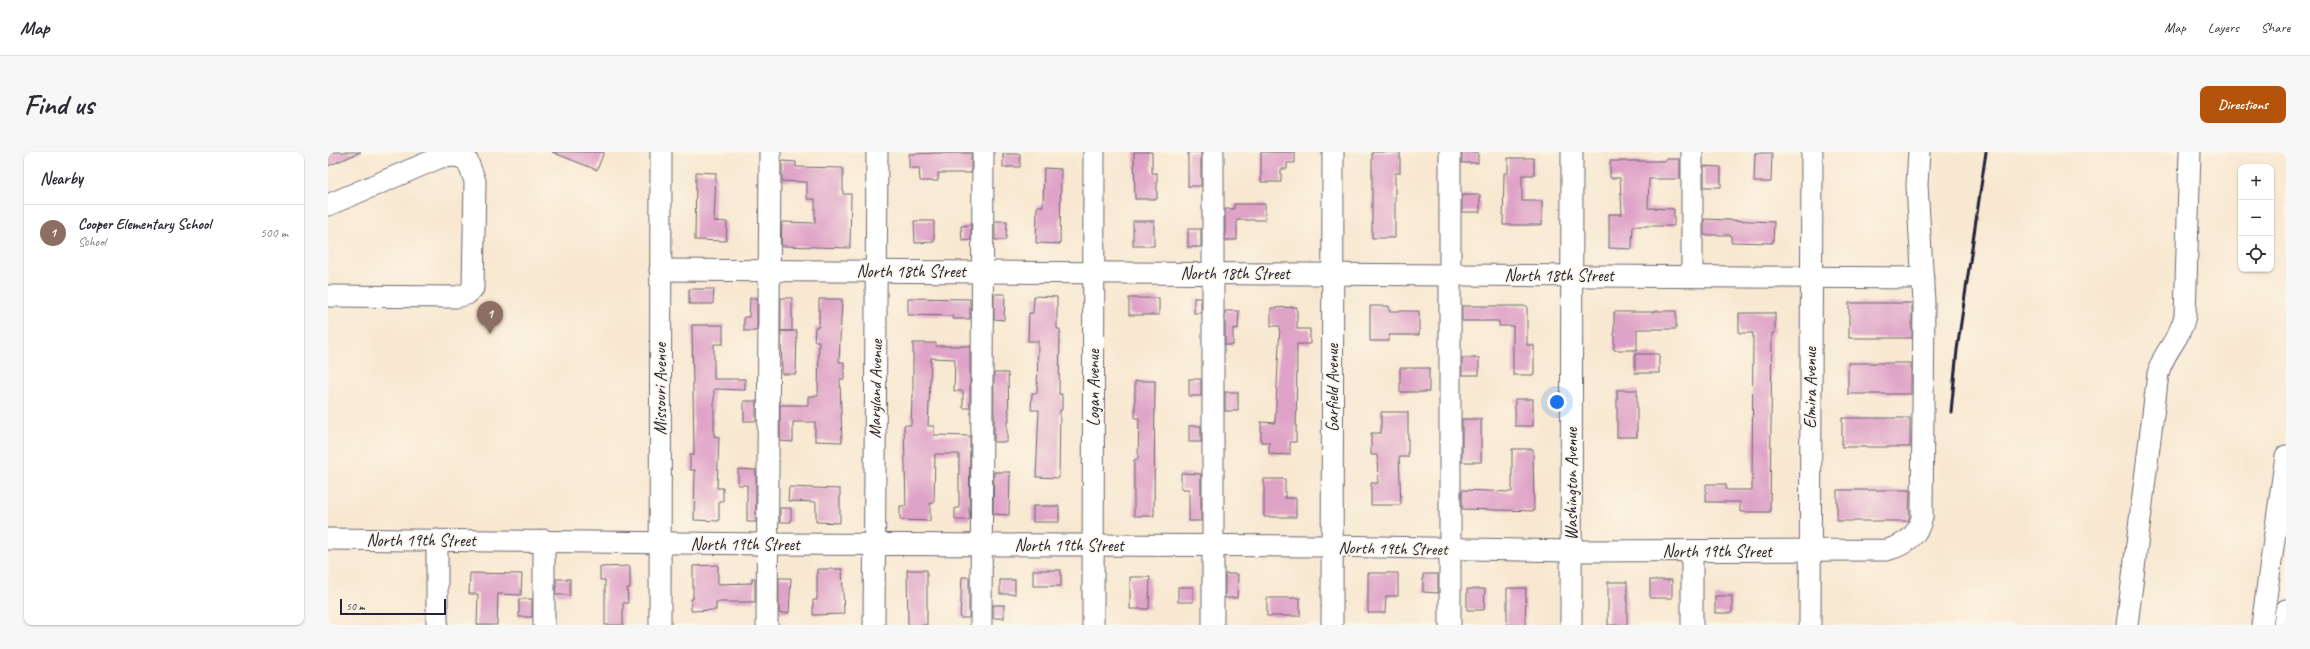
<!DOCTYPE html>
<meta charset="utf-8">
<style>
:root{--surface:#fff;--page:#f7f7f7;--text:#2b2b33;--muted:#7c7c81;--line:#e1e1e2;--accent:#b45309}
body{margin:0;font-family:Caveat,sans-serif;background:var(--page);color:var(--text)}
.controls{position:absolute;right:12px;top:12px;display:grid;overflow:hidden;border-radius:8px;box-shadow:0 1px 3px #0004}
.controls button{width:36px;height:36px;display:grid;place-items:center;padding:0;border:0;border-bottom:1px solid var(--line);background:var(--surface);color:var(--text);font:20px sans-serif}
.scale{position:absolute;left:12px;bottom:10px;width:106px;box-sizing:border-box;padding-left:4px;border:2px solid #22223b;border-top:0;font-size:11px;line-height:14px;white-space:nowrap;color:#22223b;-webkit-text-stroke:3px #fcf5e5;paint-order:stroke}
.you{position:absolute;left:1229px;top:250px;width:14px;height:14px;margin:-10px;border:3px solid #fff;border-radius:50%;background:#1a73e8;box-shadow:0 0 0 6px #1a73e833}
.badge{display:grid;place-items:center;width:26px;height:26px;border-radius:50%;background:var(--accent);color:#fff;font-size:13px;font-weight:700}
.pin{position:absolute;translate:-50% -33px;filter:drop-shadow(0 1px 2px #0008)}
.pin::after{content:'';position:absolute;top:21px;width:14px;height:12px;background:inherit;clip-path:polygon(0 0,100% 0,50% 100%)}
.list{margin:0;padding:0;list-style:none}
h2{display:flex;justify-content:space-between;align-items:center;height:52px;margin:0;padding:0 16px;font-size:17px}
h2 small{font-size:13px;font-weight:400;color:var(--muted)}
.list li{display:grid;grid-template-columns:26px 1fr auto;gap:12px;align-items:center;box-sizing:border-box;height:56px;padding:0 16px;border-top:1px solid var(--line)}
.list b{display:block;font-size:15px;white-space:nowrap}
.list p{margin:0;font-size:13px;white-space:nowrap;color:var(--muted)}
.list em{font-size:13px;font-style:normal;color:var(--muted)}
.icon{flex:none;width:22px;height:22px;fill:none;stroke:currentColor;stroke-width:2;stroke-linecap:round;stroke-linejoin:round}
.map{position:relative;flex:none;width:1958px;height:473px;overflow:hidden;border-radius:8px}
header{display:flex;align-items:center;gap:24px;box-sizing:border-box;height:56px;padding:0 20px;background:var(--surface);border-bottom:1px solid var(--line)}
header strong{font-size:19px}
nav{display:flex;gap:22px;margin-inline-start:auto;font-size:14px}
.intro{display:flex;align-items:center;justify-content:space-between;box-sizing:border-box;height:96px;padding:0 24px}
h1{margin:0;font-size:28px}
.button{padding:10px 18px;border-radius:8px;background:var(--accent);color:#fff;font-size:14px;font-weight:700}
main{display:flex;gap:24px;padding:0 24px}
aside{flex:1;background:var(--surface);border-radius:8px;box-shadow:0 1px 3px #0004}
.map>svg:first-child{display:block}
</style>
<header>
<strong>Map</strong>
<nav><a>Map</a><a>Layers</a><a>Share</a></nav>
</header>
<div class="intro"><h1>Find us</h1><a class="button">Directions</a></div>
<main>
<aside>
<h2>Nearby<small></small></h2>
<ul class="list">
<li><span class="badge" style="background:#8d6e63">1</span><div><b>Cooper Elementary School</b><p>School</p></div><em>500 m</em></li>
</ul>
</aside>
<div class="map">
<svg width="1958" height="473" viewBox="0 0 1958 473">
<rect width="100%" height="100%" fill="#fcf5e5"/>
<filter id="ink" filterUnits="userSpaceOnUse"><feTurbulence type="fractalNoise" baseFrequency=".025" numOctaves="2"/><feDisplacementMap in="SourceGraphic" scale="8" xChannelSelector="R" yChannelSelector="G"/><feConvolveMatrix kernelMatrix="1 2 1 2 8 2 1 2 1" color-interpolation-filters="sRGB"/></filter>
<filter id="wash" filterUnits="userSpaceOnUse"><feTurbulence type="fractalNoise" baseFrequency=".012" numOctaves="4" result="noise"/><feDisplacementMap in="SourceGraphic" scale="16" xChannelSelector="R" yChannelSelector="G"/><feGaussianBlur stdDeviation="0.9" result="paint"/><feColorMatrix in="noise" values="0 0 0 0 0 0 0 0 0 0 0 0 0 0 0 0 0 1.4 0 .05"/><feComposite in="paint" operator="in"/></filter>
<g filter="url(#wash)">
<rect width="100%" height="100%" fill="#f8e8d1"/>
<g id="blocks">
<g fill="#dfa3c8">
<polygon points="0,0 33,0 0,14"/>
<polygon points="224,0 276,0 269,18"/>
<polygon points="806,0 824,0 824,21 829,21 829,47 807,47"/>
<rect x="860" y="0" width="13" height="34"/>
<polygon points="933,0 967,0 967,11 959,11 959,17 953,17 953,30 933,30"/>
<polygon points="1044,0 1072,0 1072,21 1067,21 1067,86 1044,86"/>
<rect x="1134" y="0" width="16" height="11"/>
<polygon points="610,1 643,1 643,21 610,21 610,29 592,29 591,16 581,16 581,2"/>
<polygon points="1427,1 1444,1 1443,30 1426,30"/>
<rect x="675" y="2" width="17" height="13"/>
<polygon points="1180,6 1206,6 1206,23 1194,23 1194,49 1214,49 1214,73 1175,73 1176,21 1180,21"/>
<polygon points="1338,7 1352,7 1352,27 1321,27 1320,56 1346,57 1346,74 1305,74 1304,97 1281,96 1281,62 1294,62 1292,26 1282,26 1282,9 1338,9"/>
<polygon points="454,9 468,10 468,15 515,16 515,42 523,42 522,96 453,94 454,70 487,71 487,47 479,47 479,30 454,29"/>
<polygon points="1376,14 1393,15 1393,35 1376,35"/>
<polygon points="716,16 733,17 732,92 708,91 709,54 715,54"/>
<polygon points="368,20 388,21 386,69 399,70 398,89 367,88"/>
<rect x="1134" y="43" width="18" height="17"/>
<polygon points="906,52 937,52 937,68 909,68 909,88 897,88 897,57 906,57"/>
<polygon points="1376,67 1446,70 1445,91 1403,90 1403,83 1376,83"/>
<polygon points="586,69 606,69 606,90 587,91"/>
<polygon points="667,69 679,69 678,88 667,88"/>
<rect x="805" y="69" width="21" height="25"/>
<polygon points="643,73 643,88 634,89 633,74"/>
<rect x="860" y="77" width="13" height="18"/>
<polygon points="361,137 386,137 385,152 361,152"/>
<polygon points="666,142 677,142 676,168 666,167"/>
<polygon points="706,144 729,145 729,177 732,177 731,242 734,242 734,258 732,258 731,326 708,325 711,258 703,258 704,241 709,241 710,189 700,189 701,161 705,161"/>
<polygon points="422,146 429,146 429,179 416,179 416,165 421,165"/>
<rect x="453" y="146" width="11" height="33"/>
<polygon points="580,146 642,147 642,167 625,167 625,164 580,163"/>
<rect x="801" y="146" width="30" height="17"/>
<rect x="866" y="146" width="7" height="15"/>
<polygon points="491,147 514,147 511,210 516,210 516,227 512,227 514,290 487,289 487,270 465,270 465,290 452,289 452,253 480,253 480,244 490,244 491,189 486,189 487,175 491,175"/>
<rect x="1521" y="151" width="63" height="35"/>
<polygon points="1042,154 1061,154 1061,159 1091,159 1091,183 1061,183 1061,189 1042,189"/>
<polygon points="1134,154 1199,154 1199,193 1206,193 1206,223 1185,223 1185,174 1171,174 1171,169 1134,169"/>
<polygon points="969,155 969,177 982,177 982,192 969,192 968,290 962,290 962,303 941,302 941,290 933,290 933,270 947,271 952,174 943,174 943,156"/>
<polygon points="897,159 911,159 910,177 905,176 905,193 897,193"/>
<polygon points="1327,159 1348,159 1348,177 1309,177 1309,198 1286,198 1286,160 1327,160"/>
<polygon points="1411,161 1447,161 1447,181 1444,181 1442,360 1412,360 1412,350 1378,350 1378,332 1398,332 1398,338 1424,338 1425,181 1411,181"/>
<polygon points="364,173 395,173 395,192 386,192 386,227 417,227 417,238 386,237 386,284 391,285 389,336 395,336 395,349 391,349 391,369 366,368 367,318 362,318 362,303 366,303"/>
<polygon points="453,179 469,179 468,222 454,222"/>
<polygon points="585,191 608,191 608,194 642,194 642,256 635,256 635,239 626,239 627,207 603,206 600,274 606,274 606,283 642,284 641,368 627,368 627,356 631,356 631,302 607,302 606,351 602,351 602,369 572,368 572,354 578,354 576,273 583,273 584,246 585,246"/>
<rect x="1307" y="202" width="24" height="19"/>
<rect x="1134" y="206" width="17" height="17"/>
<rect x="1520" y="211" width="63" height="31"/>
<rect x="1072" y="216" width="29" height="24"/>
<polygon points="666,221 680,221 681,270 679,270 679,290 666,290"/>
<rect x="861" y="227" width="12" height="17"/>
<polygon points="807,229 827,229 826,364 806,364 806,308 810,308 811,266 807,266"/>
<rect x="1289" y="238" width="20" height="47"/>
<rect x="897" y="240" width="13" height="19"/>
<rect x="1187" y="247" width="18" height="27"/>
<rect x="416" y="249" width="12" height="20"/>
<polygon points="1053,260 1080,260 1080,305 1071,305 1073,353 1043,353 1043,331 1050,331 1049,303 1043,303 1043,281 1053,281"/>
<rect x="1514" y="266" width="68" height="29"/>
<rect x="1134" y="267" width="19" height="43"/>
<rect x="861" y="274" width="12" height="16"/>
<polygon points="1184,297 1205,297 1206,359 1134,357 1134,338 1184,340"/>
<polygon points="410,317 428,318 428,370 419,370 419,333 410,333"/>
<polygon points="666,320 682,320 681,363 665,362"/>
<polygon points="853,321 873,322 873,369 861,369 861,337 853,337"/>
<polygon points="936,327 957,327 957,346 968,346 968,365 936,365"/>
<polygon points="461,335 512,337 512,371 488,370 488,350 460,349"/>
<polygon points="1509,338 1582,338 1581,367 1580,369 1509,369"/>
<rect x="705" y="354" width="26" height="16"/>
<rect x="452" y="356" width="11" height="14"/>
<polygon points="390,413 390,432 424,431 424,426 427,426 427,450 388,450 388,458 363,459 363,447 365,447 365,414"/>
<polygon points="302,414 302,436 299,436 300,451 295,451 295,473 277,473 277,428 272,428 272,415"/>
<polygon points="489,417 514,417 516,462 485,463 485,448 489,448"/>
<polygon points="579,418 599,418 599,473 580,473"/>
<rect x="705" y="418" width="28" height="16"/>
<polygon points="142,421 194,422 193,443 170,442 169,473 149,473 150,442 141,442"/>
<polygon points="1040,421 1070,421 1070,444 1058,444 1057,461 1040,461"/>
<polygon points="897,422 910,422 909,446 897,446"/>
<polygon points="1095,422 1110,422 1110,441 1095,440"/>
<polygon points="634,425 641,425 641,466 632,466"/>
<polygon points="802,425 822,425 821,457 802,457"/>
<polygon points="451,426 463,426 461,461 451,461"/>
<rect x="228" y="427" width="14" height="16"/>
<rect x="672" y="428" width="15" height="14"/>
<rect x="1322" y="428" width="22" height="18"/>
<rect x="1280" y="430" width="19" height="43"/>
<rect x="850" y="435" width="15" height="15"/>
<polygon points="1179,436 1198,436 1197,473 1179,473"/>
<polygon points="1139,437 1157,437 1156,458 1139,458"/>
<rect x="1387" y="444" width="17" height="17"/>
<rect x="939" y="446" width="33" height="18"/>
<rect x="191" y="447" width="13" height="18"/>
<rect x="665" y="453" width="11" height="13"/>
</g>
</g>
</g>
<g filter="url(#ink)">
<use href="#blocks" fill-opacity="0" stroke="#6d6770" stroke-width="1"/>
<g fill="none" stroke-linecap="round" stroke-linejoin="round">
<defs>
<g id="minor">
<polyline points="0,53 113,5 128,4 139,8 147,29 145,136 139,142 128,145 0,144"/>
<polyline points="332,118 1595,126"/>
<polyline points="1364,124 1364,0"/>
<path d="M0 387 439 392 1004 394 1243 399 1559 398C1577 393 1590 384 1594 365L1596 150 1589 33 1591 0"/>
<polyline points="109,388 109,473"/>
<polyline points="216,473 216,388"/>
<polyline points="332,473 333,0"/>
<polyline points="439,473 442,0"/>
<polyline points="546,473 549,0"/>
<polyline points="653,473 655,0"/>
<polyline points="765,473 766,0"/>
<polyline points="885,473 885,0"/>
<polyline points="1004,473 1005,0"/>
<polyline points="1122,473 1122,0"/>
<polyline points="1243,473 1244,0"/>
<polyline points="1364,473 1364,399"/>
<polyline points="1482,473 1484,0"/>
<path d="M1799 473 1830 222C1834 201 1852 188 1857 164L1862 0"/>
<polyline points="1934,473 1958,304"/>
<polyline points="1956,473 1958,458"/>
</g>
</defs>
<use href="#minor" stroke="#6d6770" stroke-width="23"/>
<use href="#minor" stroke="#fff" stroke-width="21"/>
<polyline stroke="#22223b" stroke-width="3" points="1623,260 1629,198 1658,0"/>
</g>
</g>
<g text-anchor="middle" stroke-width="3" stroke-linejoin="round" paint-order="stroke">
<g font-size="17" fill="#22223b" stroke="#fcf5e5">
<text x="583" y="125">North 18th Street</text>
<text x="907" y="127">North 18th Street</text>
<text x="1231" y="129">North 18th Street</text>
<text transform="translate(765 236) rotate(-90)" y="6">Logan Avenue</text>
<text transform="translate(1004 236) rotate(-90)" y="6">Garfield Avenue</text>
<text transform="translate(1482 236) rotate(-90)" y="6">Elmira Avenue</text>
<text transform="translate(332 237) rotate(-90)" y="6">Missouri Avenue</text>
<text transform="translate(547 237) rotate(-89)" y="6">Maryland Avenue</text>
<text transform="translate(1243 332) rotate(-90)" y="6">Washington Avenue</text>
<text x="93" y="394">North 19th Street</text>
<text x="417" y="398">North 19th Street</text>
<text x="741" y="399">North 19th Street</text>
<text transform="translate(1065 396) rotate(1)" y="6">North 19th Street</text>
<text x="1389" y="405">North 19th Street</text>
</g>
</g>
</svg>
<div class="controls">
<button>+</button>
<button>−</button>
<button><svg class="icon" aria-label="locate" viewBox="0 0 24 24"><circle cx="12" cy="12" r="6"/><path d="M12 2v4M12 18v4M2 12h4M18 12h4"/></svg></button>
</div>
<div class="scale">50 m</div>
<div class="you"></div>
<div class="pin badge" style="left:162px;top:182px;background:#8d6e63">1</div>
</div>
</main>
